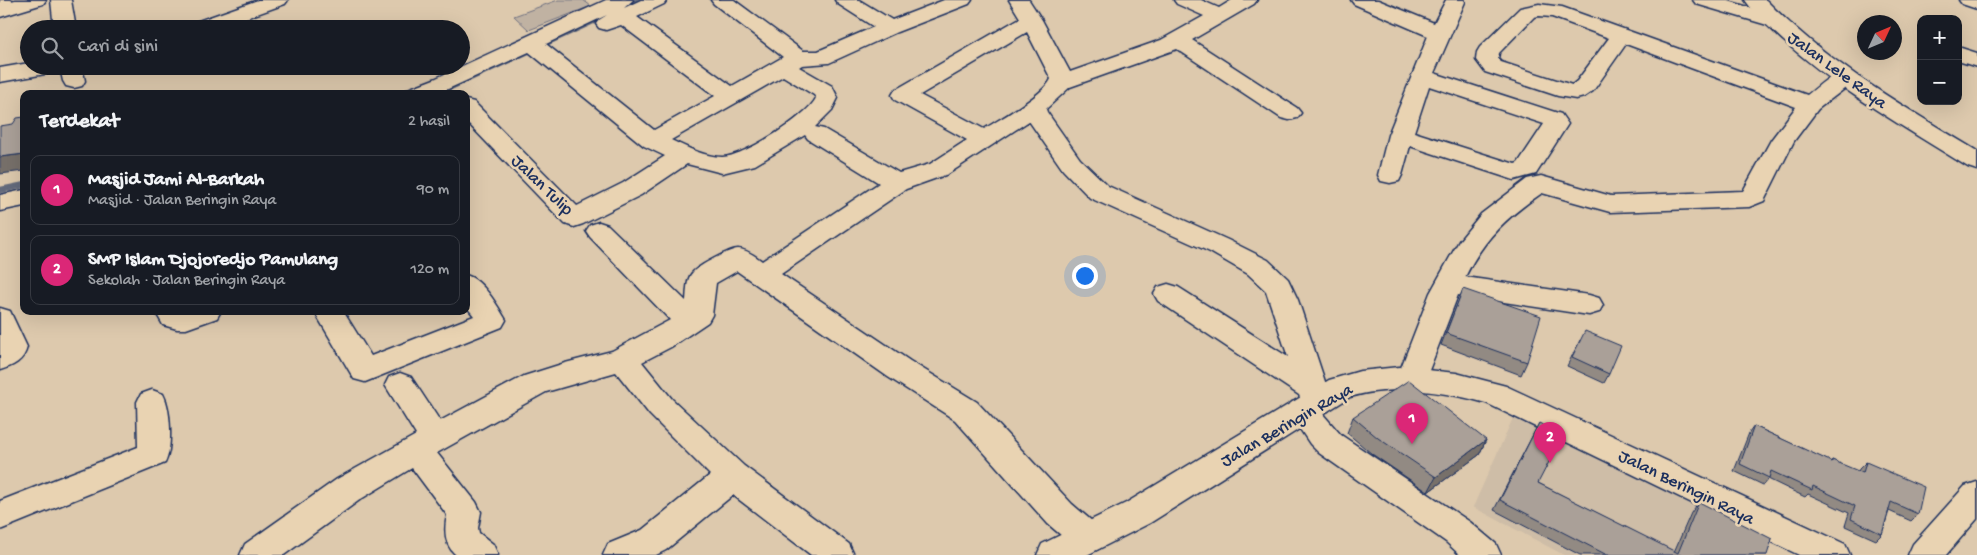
<!DOCTYPE html>
<html lang="id">
<meta charset="utf-8">
<style>
:root{--surface:#171b24;--page:#242831;--text:#f1f3f6;--muted:#9ea1a6;--line:#363941;--accent:#db2777}
body{margin:0;font-family:"Gochi Hand",sans-serif;background:var(--page);color:var(--text)}
.controls{position:absolute;right:15px;top:15px;display:grid;overflow:hidden;border-radius:10px;box-shadow:0 5px 20px #0002}
.controls button{width:45px;height:45px;display:grid;place-items:center;padding:0;border:0;border-bottom:1px solid var(--line);background:var(--surface);color:var(--text);font:25px sans-serif}
.compass{position:absolute;left:1857px;top:15px;width:45px;height:45px;border-radius:50%;background:var(--surface);box-shadow:0 5px 20px #0002;rotate:46deg}
.you{position:absolute;left:1084px;top:275px;width:18px;height:18px;margin:-12px;border:4px solid #fff;border-radius:50%;background:#1a73e8;box-shadow:0 0 0 8px #1a73e833}
.badge{display:grid;place-items:center;width:32px;height:32px;border-radius:50%;background:var(--accent);color:#fff;font-size:16px;font-weight:700}
.pin{position:absolute;translate:-50% -41px;filter:drop-shadow(0 1px 2px #0008)}
.pin::after{content:'';position:absolute;top:26px;width:18px;height:15px;background:inherit;clip-path:polygon(0 0,100% 0,50% 100%)}
.list{margin:0;padding:0;list-style:none}
h2{display:flex;justify-content:space-between;align-items:center;height:65px;margin:0;padding:0 20px;font-size:21px}
h2 small{font-size:16px;font-weight:400;color:var(--muted)}
.list li{display:grid;grid-template-columns:32px 1fr auto;gap:15px;align-items:center;box-sizing:border-box;height:70px;margin:0 10px 10px;padding:0 10px;border:1px solid var(--line);border-radius:10px}
.list b{display:block;font-size:19px;white-space:nowrap}
.list p{margin:0;font-size:16px;white-space:nowrap;color:var(--muted)}
.list em{font-size:16px;font-style:normal;color:var(--muted)}
.icon{flex:none;width:28px;height:28px;fill:none;stroke:currentColor;stroke-width:2;stroke-linecap:round;stroke-linejoin:round}
.map{position:relative;flex:none;width:1977px;height:555px;overflow:hidden}
.search{position:absolute;background:var(--surface);box-shadow:0 5px 20px #0002;left:20px;top:20px;width:450px;height:55px;display:flex;align-items:center;gap:12px;box-sizing:border-box;padding:0 18px;border-radius:28px;color:var(--muted);font-size:19px}
.panel{position:absolute;background:var(--surface);box-shadow:0 5px 20px #0002;left:20px;top:90px;width:450px;height:225px;border-radius:10px}
.map>svg:first-child{display:block}
</style>
<div class="map">
<svg width="1977" height="555" viewBox="0 0 1977 555">
<rect width="100%" height="100%" fill="#ddc9ad"/>
<filter id="ink" filterUnits="userSpaceOnUse"><feTurbulence type="fractalNoise" baseFrequency=".02" numOctaves="2"/><feDisplacementMap in="SourceGraphic" scale="10" xChannelSelector="R" yChannelSelector="G"/><feConvolveMatrix kernelMatrix="1 2 1 2 8 2 1 2 1" color-interpolation-filters="sRGB"/></filter>
<g filter="url(#ink)">
<polygon fill="#cebda7" points="1513,418 1767,537 1761,555 1564,555 1473,507"/>
<polygon fill="#c0b2a2" stroke="#6e7080" points="558,0 583,0 591,6 529,30 514,16"/>
<g fill="none" stroke-linecap="round" stroke-linejoin="round">
<g stroke="#646a7c" stroke-width="6">
<polyline points="440,92 639,0"/>
<polyline points="0,190 24,185"/>
</g>
<defs>
<g id="minor">
<polygon points="15,0 46,0 43,4 0,17 0,4"/>
<polygon points="51,0 71,0 76,29 54,29"/>
<polygon points="258,0 288,0 285,4 215,29 184,29 187,25"/>
<path d="M606 0H633L624 8 641 0H667L664 4 637 17 732 86 783 57 714 4 711 0H734L803 51H818L874 27 838 4 835 0H859L892 20 944 0H972L969 4 897 32 829 63 802 65 799 67 832 86 838 98 832 110 815 127 824 129 899 173 930 164 967 140 895 100 892 95 895 90 1020 18 1009 0H1029L1042 20 1070 72 1161 40 1204 16 1177 4 1174 0H1201L1219 8 1232 0H1257L1254 4 1192 40 1297 108 1301 113 1297 118 1289 120 1281 118 1177 49 1070 87 1046 109 1047 112 1080 159 1108 186 1228 240 1268 260 1288 279 1298 300 1332 403 1328 411 1322 413 1341 435 1470 522 1496 544 1501 555H1460L1446 542 1319 453 1310 444 1288 411 1292 402 1301 400 1299 395 1158 301 1154 294 1158 287 1168 284 1178 287 1288 357 1266 291 1248 274 1210 252 1090 198 1063 170 1029 121 948 174 906 189 781 274 910 361 977 402 1072 504 1100 528 1105 538 1100 548 1088 553 1076 548 1048 524 955 420 888 377 737 271 716 283 712 315 708 322 671 347 642 362 672 399 744 466 849 544 854 555H811L733 495 666 550 656 555H603L608 544 642 530 710 475 650 415 616 372 546 392 437 453 476 502 481 512 478 528 479 533 493 544 498 555H456C444 545 444 529 447 515L412 468 361 499 284 555H240L245 544 337 479 416 435 385 385 389 377 400 373 411 377 440 421 524 376 565 363 612 351 670 320 590 237 586 231 590 225 599 222 608 225 686 301C687 293 686 278 693 272 698 266 730 249 738 249 746 249 755 256 762 261L879 183 808 139 805 135 755 165 722 173 687 164 641 195 583 224 574 227 565 224 466 121V100L474 102 577 206 623 183 665 156 644 146 529 52 437 94H405L408 89 434 79ZM607 15 599 20 596 24 599 28 606 30 621 25 715 96 654 130 546 44ZM1027 32 1051 79C1045 94 999 120 984 129L920 95ZM783 76 814 95 816 98C808 116 742 158 722 157 705 157 686 147 671 140Z"/>
<path d="M1351 0H1378L1434 23 1446 0H1464L1465 2 1434 73 1561 114 1568 124 1536 174 1514 180 1410 146 1402 175 1399 181 1390 183 1381 181 1378 175 1388 135 1428 36 1354 4ZM1429 86 1544 124 1518 163 1515 164 1414 132Z"/>
<polygon points="1693,0 1725,0 1781,17 1784,21 1781,25 1774,27 1696,4"/>
<polygon points="1959,0 1977,0 1977,9 1962,4"/>
<path d="M1539 4 1562 7 1807 95C1821 85 1834 69 1852 73L1855 78 1852 83 1818 109 1794 141 1764 201 1749 207 1610 212 1542 193C1507 217 1484 238 1465 277L1589 295 1599 298 1603 305 1599 312 1589 315 1458 295 1423 386 1412 389 1401 386 1397 378 1430 293 1459 241 1481 214 1527 179 1541 176 1611 196 1743 191 1771 140 1796 107 1626 44 1593 91 1584 97 1576 99 1558 96 1485 72 1476 60 1477 52 1480 47 1520 8ZM1539 16 1552 17 1609 38 1577 81 1572 85 1501 62 1498 59 1499 53 1534 17Z"/>
<polygon points="1958,47 1977,53 1977,67 1958,61"/>
<polygon points="29,63 29,66 82,66 85,81 82,86 74,88 66,86 63,81 60,68 51,73 0,82 0,68"/>
<polygon points="24,190 24,206 0,211 0,195"/>
<path d="M466 275C483 280 497 305 506 320L502 327 365 382 354 379 314 311H343L371 356 474 316 466 306Z"/>
<path d="M0 308 10 311 27 347C24 361 13 366 0 370Z"/>
<polygon points="155,311 221,311 217,318 186,329 177,329 163,325"/>
<path d="M152 390 163 394C171 408 173 448 165 463L0 530V501L138 447 137 402 141 394Z"/>
</g>
<g id="tertiary">
<polygon points="0,0 12,0 9,4 0,6"/>
<path d="M1745 0H1766C1827 63 1903 106 1977 151V170L1968 167C1906 128 1840 91 1785 42 1771 29 1756 16 1745 0Z"/>
<path d="M1399 367 1456 373 1506 386 1845 544 1850 555H1799L1486 403C1442 391 1395 384 1350 397L1150 523 1087 555H1037L1042 544 1126 503 1329 380 1360 371Z"/>
<polygon points="1977,482 1977,519 1946,555 1908,555 1913,544 1965,486"/>
</g>
</defs>
<use href="#minor" stroke="#1b2f5e" stroke-width="3"/>
<use href="#tertiary" stroke="#1b2f5e" stroke-width="3"/>
<use href="#minor" fill="#e9d3b2" fill-rule="evenodd"/>
<use href="#tertiary" fill="#e9d3b2" fill-rule="evenodd"/>
</g>
<g fill="#928a83" stroke="#1b2f5e">
<polygon points="1463,289 1527,362 1521,375 1441,345"/>
<polygon points="1580,340 1609,374 1604,383 1567,366"/>
<polygon points="1353,417 1486,440 1479,455 1428,492 1372,454 1347,433"/>
<polygon points="1539,423 1538,483 1674,552 1691,513 1699,502 1767,555 1580,555 1494,510"/>
<polygon points="1754,426 1831,462 1832,460 1858,472 1859,469 1866,462 1918,514 1911,521 1889,511 1882,534 1876,540 1845,526 1849,513 1808,494 1805,497 1768,479 1763,485 1734,471 1749,433"/>
</g>
<g fill="#77706a" stroke="#1b2f5e">
<polygon points="24,154 24,171 0,174 0,157"/>
<polygon points="1486,440 1479,455 1428,492 1436,477"/>
</g>
<g fill="#aaa098" stroke="#1b2f5e">
<polygon points="24,117 24,154 0,157 0,126 13,124 17,118"/>
<polygon points="1463,289 1541,316 1527,362 1446,333"/>
<polygon points="1585,331 1621,346 1609,374 1572,357"/>
<polygon points="1409,380 1486,440 1436,477 1378,438 1353,417"/>
<polygon points="1539,423 1563,435 1538,483 1678,553 1699,502 1772,539 1767,555 1607,555 1500,500"/>
<polygon points="1754,426 1832,462 1832,460 1863,473 1866,462 1924,487 1918,514 1891,502 1882,534 1851,519 1855,506 1813,486 1812,490 1771,471 1769,478 1740,464"/>
</g>
</g>
<g text-anchor="middle" stroke-width="5" stroke-linejoin="round" paint-order="stroke">
<g font-size="18" fill="#1b2f5e" stroke="#e9d3b2">
<text transform="translate(1838 69) rotate(36)" y="6">Jalan Lele Raya</text>
<text transform="translate(543 184) rotate(44)" y="6">Jalan Tulip</text>
<text transform="translate(1286 424) rotate(-30)" y="6">Jalan Beringin Raya</text>
<text transform="translate(1687 486) rotate(26)" y="6">Jalan Beringin Raya</text>
</g>
</g>
</svg>
<div class="controls">
<button>+</button>
<button>−</button>
</div>
<svg class="compass" viewBox="-18 -18 36 36"><path d="M0-13l5 13h-10z" fill="#e53935"/><path d="M0 13l5-13h-10z" fill="#9ea1a6"/></svg>
<div class="you"></div>
<div class="pin badge" style="left:1412px;top:444px">1</div>
<div class="pin badge" style="left:1550px;top:463px">2</div>
<div class="search"><svg class="icon" aria-label="search" viewBox="0 0 24 24"><circle cx="10" cy="10" r="6"/><path d="M15 15l6 6"/></svg>Cari di sini</div>
<section class="panel">
<h2>Terdekat<small>2 hasil</small></h2>
<ul class="list">
<li><span class="badge">1</span><div><b>Masjid Jami Al-Barkah</b><p>Masjid · Jalan Beringin Raya</p></div><em>90 m</em></li>
<li><span class="badge">2</span><div><b>SMP Islam Djojoredjo Pamulang</b><p>Sekolah · Jalan Beringin Raya</p></div><em>120 m</em></li>
</ul>
</section>
</div>
